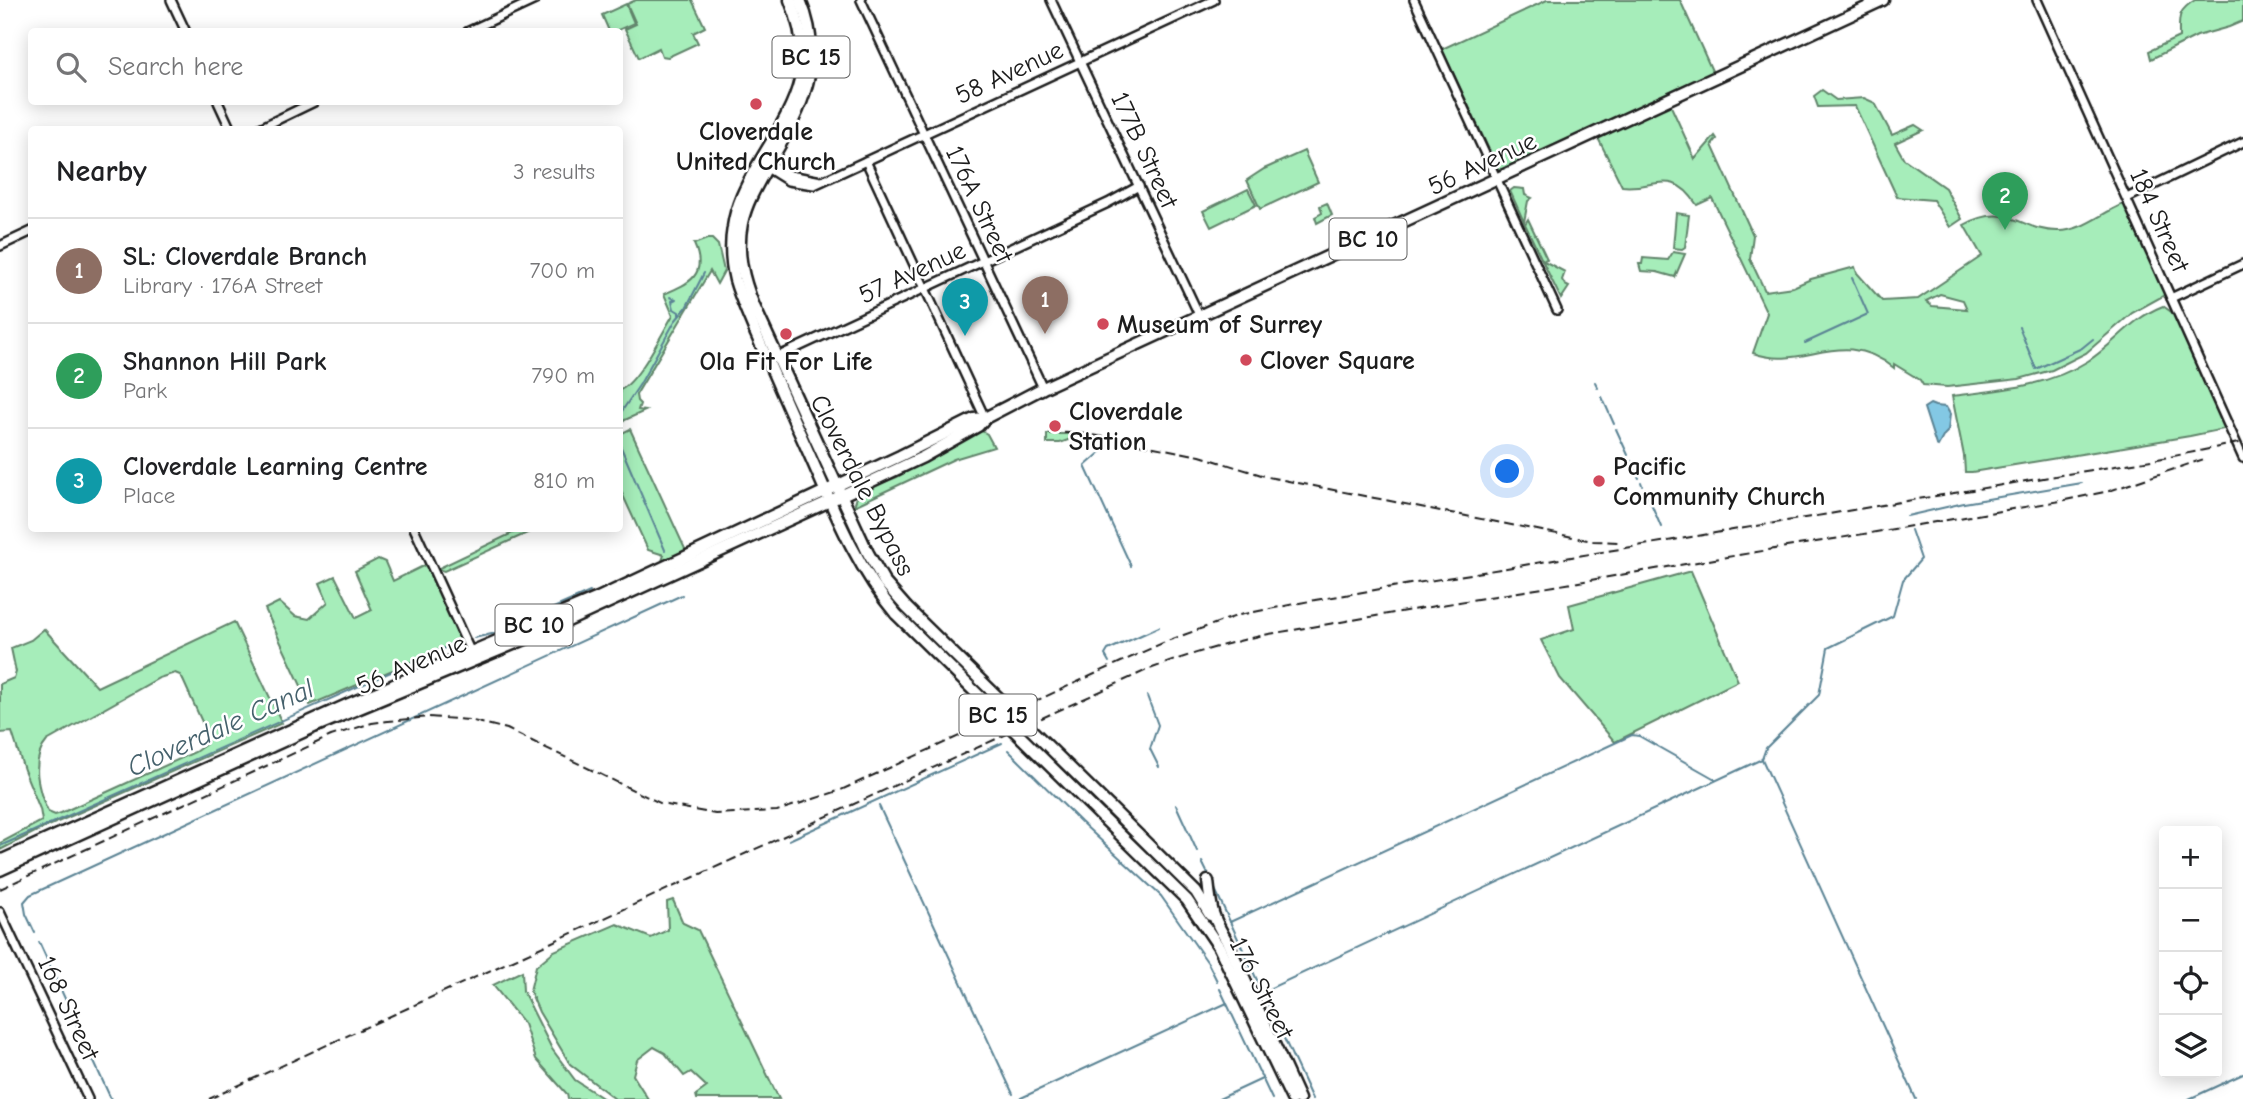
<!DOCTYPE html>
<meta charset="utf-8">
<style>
:root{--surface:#fff;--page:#f6f6f6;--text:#202124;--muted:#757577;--line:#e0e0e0;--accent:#db2777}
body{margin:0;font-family:"Comic Neue",sans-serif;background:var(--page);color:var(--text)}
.controls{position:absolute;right:21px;bottom:21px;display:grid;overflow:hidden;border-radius:7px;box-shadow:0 4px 18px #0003}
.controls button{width:63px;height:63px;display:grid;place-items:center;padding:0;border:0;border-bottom:2px solid var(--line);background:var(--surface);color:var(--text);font:35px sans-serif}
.you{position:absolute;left:1508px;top:472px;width:24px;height:24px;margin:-18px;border:5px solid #fff;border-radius:50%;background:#1a73e8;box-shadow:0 0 0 10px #1a73e833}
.badge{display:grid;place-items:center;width:46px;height:46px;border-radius:50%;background:var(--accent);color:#fff;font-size:23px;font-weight:700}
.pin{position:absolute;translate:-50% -58px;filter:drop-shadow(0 2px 4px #0008)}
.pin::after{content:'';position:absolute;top:37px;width:24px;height:21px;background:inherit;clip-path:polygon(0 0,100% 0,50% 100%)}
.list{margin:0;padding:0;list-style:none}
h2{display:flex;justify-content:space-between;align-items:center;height:91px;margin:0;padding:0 28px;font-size:30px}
h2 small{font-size:23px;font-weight:400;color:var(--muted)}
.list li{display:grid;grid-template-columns:46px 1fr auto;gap:21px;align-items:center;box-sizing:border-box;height:105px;padding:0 28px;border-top:2px solid var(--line)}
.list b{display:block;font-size:26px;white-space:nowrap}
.list p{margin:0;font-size:23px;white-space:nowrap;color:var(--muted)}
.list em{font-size:23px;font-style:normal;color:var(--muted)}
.icon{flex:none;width:38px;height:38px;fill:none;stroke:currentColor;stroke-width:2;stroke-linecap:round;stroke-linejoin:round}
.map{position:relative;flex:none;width:2243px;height:1099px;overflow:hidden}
.search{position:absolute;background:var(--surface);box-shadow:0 4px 18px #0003;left:28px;top:28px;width:595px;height:77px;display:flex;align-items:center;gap:18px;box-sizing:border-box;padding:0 24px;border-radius:7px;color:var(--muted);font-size:26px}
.panel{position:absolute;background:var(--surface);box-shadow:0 4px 18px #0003;left:28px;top:126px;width:595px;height:406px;border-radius:7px}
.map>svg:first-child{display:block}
</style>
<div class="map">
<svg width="2243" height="1099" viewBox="0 0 2243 1099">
<rect width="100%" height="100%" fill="#fff"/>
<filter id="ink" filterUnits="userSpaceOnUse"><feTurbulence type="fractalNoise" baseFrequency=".0143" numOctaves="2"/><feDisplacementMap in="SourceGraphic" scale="14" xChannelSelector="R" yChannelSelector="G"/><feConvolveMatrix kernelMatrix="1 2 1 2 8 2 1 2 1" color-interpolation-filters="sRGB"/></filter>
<g filter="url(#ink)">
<g fill="#a6edba" stroke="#61846b" stroke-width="2" fill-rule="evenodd">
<polygon points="636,0 692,0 705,27 693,33 698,43 668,57 662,56 659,48 639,58 625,29 636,24 627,4"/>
<polygon points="1547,0 1680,0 1713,73 1503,169 1498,169 1442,49"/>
<path d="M2195 0H2243V21L2229 27 2197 36 2151 59 2149 51 2179 37C2179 17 2177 11 2195 0Z"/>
<polygon points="626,4 634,23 616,31 609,31 602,15"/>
<polygon points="1822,90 1836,100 1864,98 1875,103 1892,135 1915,125 1923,130 1895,143 1904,159 1945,188 1962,219 1950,227 1933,200 1897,197 1855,106 1818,107 1814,96"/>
<path d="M1670 104 1695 159 1715 136 1717 139 1712 145 1753 235 1750 259 1765 291 1793 287 1811 279 1855 267 1857 273 1882 301 1918 299 1982 256 1964 225C2009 200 2020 232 2059 231 2083 231 2102 212 2124 204L2126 205 2165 293 2163 296 2132 313 2086 353 2052 370 2019 379 1947 387 1923 385 1920 380 1894 364V368C1840 325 1805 372 1753 353L1767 313 1712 198 1697 205C1672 166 1654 190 1622 186L1598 138ZM1940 294 1963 300 1967 309 1932 306 1926 301Z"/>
<polygon points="1304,151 1318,182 1260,209 1247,180 1264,169"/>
<polygon points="1514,188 1524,189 1525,195 1532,198 1528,201 1524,222 1510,191"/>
<polygon points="1248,189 1256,205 1211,227 1203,211"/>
<polygon points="1327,203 1332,215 1317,223 1315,217 1322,213 1320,206"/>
<polygon points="1676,213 1689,215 1685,247 1682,249 1673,248"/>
<polygon points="1528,219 1547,259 1544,260 1541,258 1525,224"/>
<path d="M707 239H712L718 245 724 271 717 284 710 271 636 395 637 401 640 404 638 410 645 411 625 420 620 421V390C638 382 661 335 673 315L664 294C690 283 708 275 694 244Z"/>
<polygon points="1673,252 1685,254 1675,277 1657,272 1641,271 1639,264 1642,264 1643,258 1668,260"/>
<polygon points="1542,260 1565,272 1562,280 1565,285 1569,287 1561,299"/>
<path d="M2163 306 2174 314 2225 426 2224 429 2190 436 1972 472H1965L1964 456 1952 396C1999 390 2047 387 2088 361 2116 343 2130 319 2163 306Z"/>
<polygon points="630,429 686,551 664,561 662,561 664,555 648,550 620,489 620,434"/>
<polygon points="980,430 987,434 994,447 954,459 854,506 857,497 864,490 897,477"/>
<polygon points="1047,434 1079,434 1079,436 1060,443 1047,443"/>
<polygon points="523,528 536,529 444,571 437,569"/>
<polygon points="378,559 385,562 393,581 427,564 461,641 310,705 265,609 279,602 295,616 309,619 328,602 320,583 335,576 356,618 372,610 355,571"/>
<polygon points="1691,571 1738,681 1615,742 1560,678 1541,640 1574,629 1569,605"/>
<path d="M234 622 282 723 35 832 0 850V843L42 821 40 809 24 770 12 732 0 733V684L14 678 16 672 11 648 31 640 44 629 97 687ZM175 673 180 675 183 680 208 735 206 744 195 752 61 813 55 815 48 812C38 791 30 760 47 741L159 678Z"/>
<polygon points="673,900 683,923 698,930 779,1099 697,1099 696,1095 707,1087 691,1072 684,1076 665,1053 654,1047 637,1060 633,1075 648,1099 615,1099 570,1064 539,1012 530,991 536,966 554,951 617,924 651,938 668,930 667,902"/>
<polygon points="522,971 523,991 552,1049 575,1080 604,1099 568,1099 567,1094 536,1059 524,1024 493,985"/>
</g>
<polygon fill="#83c8e4" stroke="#5a8394" stroke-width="2" points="1930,404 1935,406 1946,407 1950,414 1948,431 1944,435 1938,446 1936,445 1924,408"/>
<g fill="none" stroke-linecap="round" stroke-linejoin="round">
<g stroke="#5a8394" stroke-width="2">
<polyline points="670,297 676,299 672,301 674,309 679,312 679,315"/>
<polyline points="2019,327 2036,369 2082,348 2093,339"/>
<polyline points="1805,343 1868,314 1852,278"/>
<polyline points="1595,382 1598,388"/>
<polyline points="1602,397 1614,424"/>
<polyline points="620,414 640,384 675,321 686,308 704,273"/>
<polyline points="1616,429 1628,455"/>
<polyline points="1111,443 1085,466 1131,566"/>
<polyline points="620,445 665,550"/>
<polyline points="1631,461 1639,478"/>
<polyline points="1641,482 1642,485"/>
<polyline points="1648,496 1661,527"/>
<polyline points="1907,516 1964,503 2082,483"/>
<polyline points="1911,530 1921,559 1903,580 1893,616 1828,648 1819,695 1766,748 1762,759 1916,1099"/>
<polyline points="474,638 496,633 590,592"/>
<polyline points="1109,662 1105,655 1108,650 1159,627"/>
<polyline points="1147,696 1158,725 1150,749 1159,767"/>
<polyline points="1008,750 1081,822 1161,896 1208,963 1217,981"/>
<polyline points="1176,805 1197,851"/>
<polyline points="879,806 1013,1094"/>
<polyline points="789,840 1002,743"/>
<polyline points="0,846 456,643"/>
<polyline points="1202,862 1209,876"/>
<polyline points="1214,887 1312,1099"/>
<polyline points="1230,922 1632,735 1639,736 1715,779"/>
<polyline points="35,933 26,914 24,902 30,895 682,595"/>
<polyline points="39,942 111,1099"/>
<polyline points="1220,989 1272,1099"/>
<polyline points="1262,992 1762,759"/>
<polyline points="1021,1098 1227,1003"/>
<polyline points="1219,1099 1262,1079"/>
<polyline points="2189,1099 2243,1074"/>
</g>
<defs>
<g id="secondary">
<polyline points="171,0 186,32"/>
<polyline points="861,0 1043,388"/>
<polyline points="1051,0 1200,317"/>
<polyline points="1414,0 1557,310"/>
<polyline points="2037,0 2243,458"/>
<polyline points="467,32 535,0"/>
<polyline points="218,102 231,130"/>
<polyline points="256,130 314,102"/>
<polyline points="866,161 985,418"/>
<polyline points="766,163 790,175 821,181"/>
<polyline points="764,166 788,181 814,185 1214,0"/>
<polyline points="2127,198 2243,142"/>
<polyline points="0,246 32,231"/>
<polyline points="2171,298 2243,264"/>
<polyline points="777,357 1108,203 1139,186"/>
<polyline points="414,528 472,655"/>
<polyline points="0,912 88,1099"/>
</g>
<g id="highway">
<path d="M790 0C820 73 792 106 756 168 746 186 736 205 733 227 730 244 731 263 735 280 740 298 749 316 756 334 770 365 783 396 797 427 827 491 850 560 896 614"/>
<path d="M800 0C826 61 803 107 771 160 760 180 747 200 742 223 736 252 743 279 754 306L868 553 885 583 906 607"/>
<polyline points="1110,807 1196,892 1210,915"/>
<polyline points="1101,816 1187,900 1219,947 1292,1099"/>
<polyline points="0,861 349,704 598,598 900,456 974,419 985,418 1043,388 1883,0"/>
<polyline points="0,870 314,727 559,625 819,506 923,457 978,426 985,418"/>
<path d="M1208 881C1211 910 1212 917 1228 943L1299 1099"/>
</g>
</defs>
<use href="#secondary" stroke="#1c1c1c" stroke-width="12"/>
<use href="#highway" stroke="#1c1c1c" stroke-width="15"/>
<use href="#secondary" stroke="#fff" stroke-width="7"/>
<use href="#highway" stroke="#fff" stroke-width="10"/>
<g stroke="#1c1c1c" stroke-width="2" stroke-dasharray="10 5" stroke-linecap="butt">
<polyline points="1049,432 1088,434 1200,456 1268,477 1593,541 1619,542"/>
<polyline points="0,889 331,736 372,723 388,721 429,717 469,720 507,729 662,804 715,814 777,811 841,790 1167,641 1239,615 1315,600 2169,457 2243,442"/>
<path d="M209 1099 1147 670C1187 655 1227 643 1269 634L2060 501 2109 491 2207 458"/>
</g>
<defs>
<g id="highway-bridge">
<polyline points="906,607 1110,807"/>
<polyline points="896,614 1101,816"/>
</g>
</defs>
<use href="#highway-bridge" stroke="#1c1c1c" stroke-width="15" stroke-linecap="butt"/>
<use href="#highway-bridge" stroke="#fff" stroke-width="10"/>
</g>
</g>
<g fill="#d1495b" stroke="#fff" stroke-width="2.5">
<circle cx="756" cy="104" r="7"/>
<circle cx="1103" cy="324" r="7"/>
<circle cx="786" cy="334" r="7"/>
<circle cx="1246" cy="360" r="7"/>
<circle cx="1055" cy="426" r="7"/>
<circle cx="1599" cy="481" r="7"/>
</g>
<g text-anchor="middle" stroke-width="5" stroke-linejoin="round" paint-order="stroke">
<g fill="#fff" stroke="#606060" stroke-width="2">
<rect x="772.5" y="36.5" width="77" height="41" rx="5"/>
<rect x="1329.5" y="218.5" width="77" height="41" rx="5"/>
<rect x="495.5" y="604.5" width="77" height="41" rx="5"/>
<rect x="959.5" y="694.5" width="77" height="41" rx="5"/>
</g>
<g font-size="24" font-weight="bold" fill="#1c1c1c">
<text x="811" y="65">BC 15</text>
<text x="1368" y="247">BC 10</text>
<text x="534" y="633">BC 10</text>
<text x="998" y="723">BC 15</text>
</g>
<g font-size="26" fill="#1c1c1c" stroke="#fff">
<text transform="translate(1009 72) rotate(-25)" y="9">58 Avenue</text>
<text transform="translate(1145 150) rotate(65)" y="9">177B Street</text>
<text transform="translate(1482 163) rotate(-25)" y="9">56 Avenue</text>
<text transform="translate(980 204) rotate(65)" y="9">176A Street</text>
<text transform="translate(2160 220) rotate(66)" y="9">184 Street</text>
<text transform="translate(912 272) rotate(-25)" y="9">57 Avenue</text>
<text transform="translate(863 485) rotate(63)" y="9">Cloverdale Bypass</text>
<text transform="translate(411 664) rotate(-23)" y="9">56 Avenue</text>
<text transform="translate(1262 988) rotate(63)" y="9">176 Street</text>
<text transform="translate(69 1008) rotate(65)" y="9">168 Street</text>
</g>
<g font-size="26" font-weight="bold" fill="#1c1c1c" stroke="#fff" text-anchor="start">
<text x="756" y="140" text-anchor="middle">Cloverdale<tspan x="756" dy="30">United Church</tspan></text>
<text x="1117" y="333">Museum of Surrey</text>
<text x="1260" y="369">Clover Square</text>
<text x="786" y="370" text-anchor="middle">Ola Fit For Life</text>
<text x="1069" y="420">Cloverdale<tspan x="1069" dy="30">Station</tspan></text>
<text x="1613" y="475">Pacific<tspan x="1613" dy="30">Community Church</tspan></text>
</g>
<g font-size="28" font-style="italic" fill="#45616c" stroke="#fff">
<text transform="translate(220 727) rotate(-24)" y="10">Cloverdale Canal</text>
</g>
</g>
</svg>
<div class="controls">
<button>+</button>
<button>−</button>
<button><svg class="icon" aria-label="locate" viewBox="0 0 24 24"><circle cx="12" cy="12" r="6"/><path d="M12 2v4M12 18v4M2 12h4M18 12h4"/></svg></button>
<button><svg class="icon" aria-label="layers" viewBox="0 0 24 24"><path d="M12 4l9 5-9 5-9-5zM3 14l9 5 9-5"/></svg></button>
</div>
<div class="you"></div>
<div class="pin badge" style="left:1045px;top:334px;background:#8d6e63">1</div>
<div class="pin badge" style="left:2005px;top:230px;background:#2e9e5b">2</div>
<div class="pin badge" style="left:965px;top:336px;background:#0f9aa8">3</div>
<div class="search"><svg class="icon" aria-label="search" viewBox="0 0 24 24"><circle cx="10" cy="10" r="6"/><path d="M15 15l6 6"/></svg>Search here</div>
<section class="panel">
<h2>Nearby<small>3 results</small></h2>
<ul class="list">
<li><span class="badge" style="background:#8d6e63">1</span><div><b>SL: Cloverdale Branch</b><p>Library · 176A Street</p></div><em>700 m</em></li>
<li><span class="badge" style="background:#2e9e5b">2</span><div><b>Shannon Hill Park</b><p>Park</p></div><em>790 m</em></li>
<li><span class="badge" style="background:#0f9aa8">3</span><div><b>Cloverdale Learning Centre</b><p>Place</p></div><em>810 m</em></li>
</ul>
</section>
</div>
